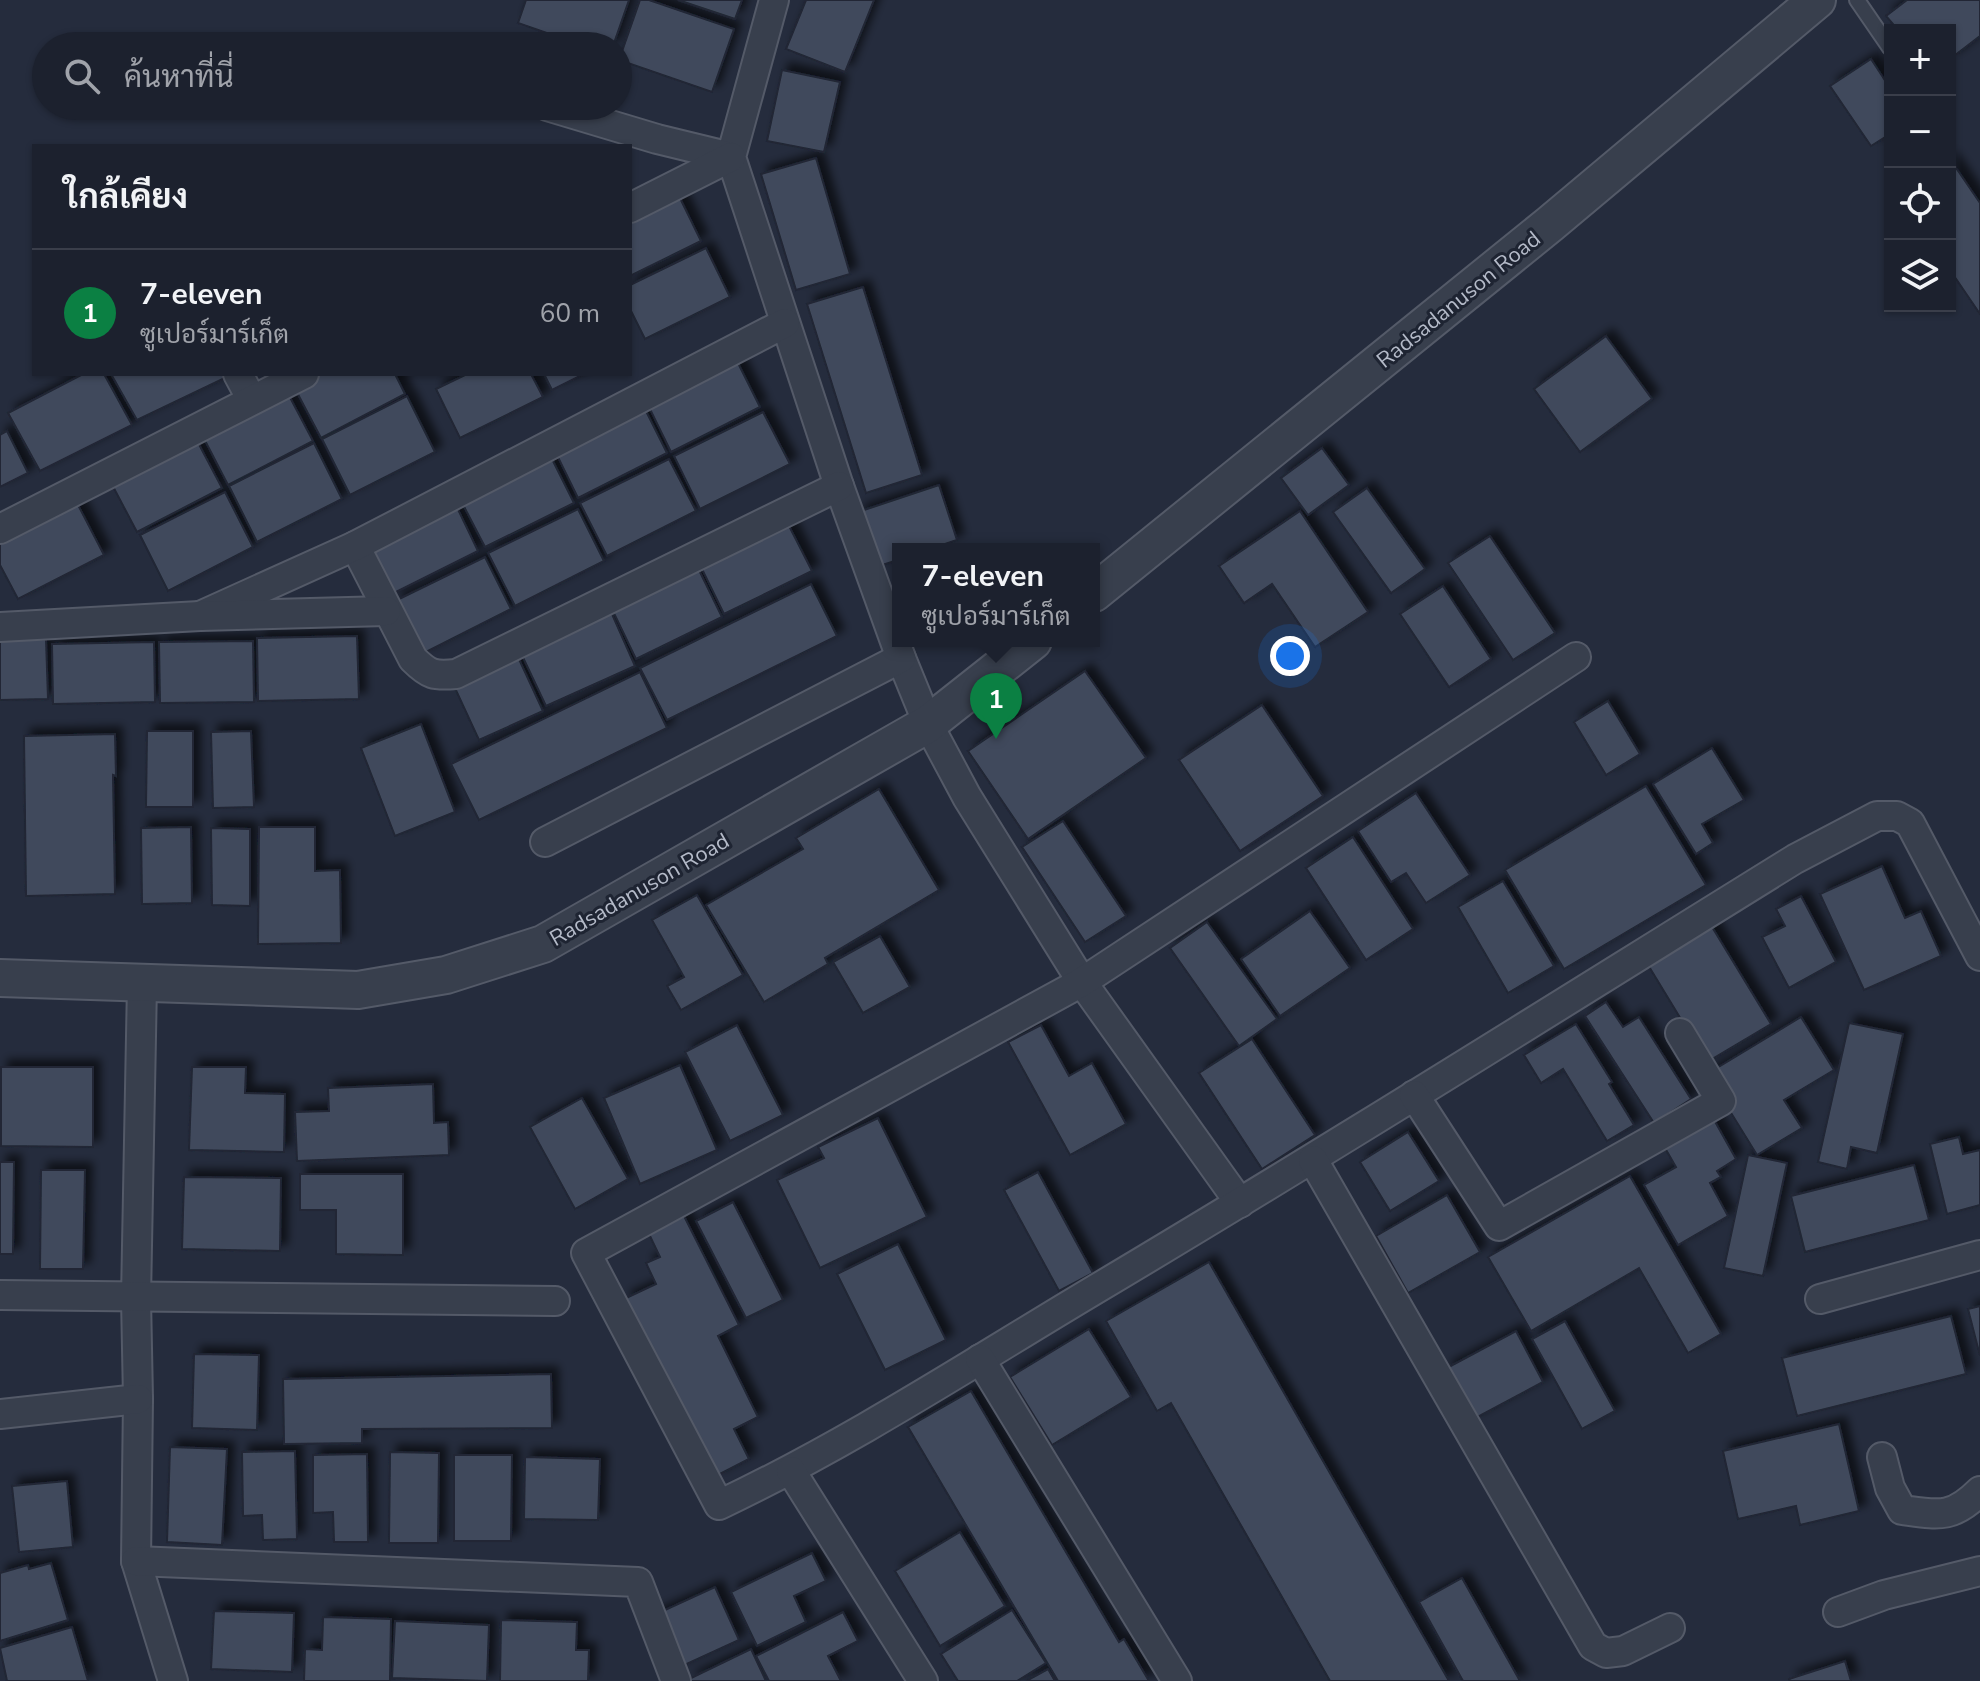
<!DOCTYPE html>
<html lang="th">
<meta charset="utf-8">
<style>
:root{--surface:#1c212e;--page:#292e3a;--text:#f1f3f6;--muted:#a0a3aa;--line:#3a3e4a;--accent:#0b8043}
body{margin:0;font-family:"Nunito Sans",Sarabun,sans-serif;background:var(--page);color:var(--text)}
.controls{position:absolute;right:24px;top:24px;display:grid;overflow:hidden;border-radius:0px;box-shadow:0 2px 6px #0004}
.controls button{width:72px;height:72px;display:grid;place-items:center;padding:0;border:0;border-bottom:2px solid var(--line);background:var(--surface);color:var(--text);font:40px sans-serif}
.you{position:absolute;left:1290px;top:656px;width:28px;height:28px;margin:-20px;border:6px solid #fff;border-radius:50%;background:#1a73e8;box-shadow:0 0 0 12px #1a73e833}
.badge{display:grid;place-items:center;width:52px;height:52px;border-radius:50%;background:var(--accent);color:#fff;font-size:26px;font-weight:700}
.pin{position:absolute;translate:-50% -66px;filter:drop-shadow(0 2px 4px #0008)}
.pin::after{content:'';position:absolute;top:42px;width:28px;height:24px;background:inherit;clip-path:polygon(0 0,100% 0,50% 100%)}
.popup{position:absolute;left:892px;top:543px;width:208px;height:104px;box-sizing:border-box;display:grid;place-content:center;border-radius:0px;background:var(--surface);filter:drop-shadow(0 2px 6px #0005);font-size:26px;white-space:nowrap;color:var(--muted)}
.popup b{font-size:30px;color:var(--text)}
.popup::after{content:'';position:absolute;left:50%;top:100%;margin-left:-16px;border:16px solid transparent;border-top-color:var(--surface)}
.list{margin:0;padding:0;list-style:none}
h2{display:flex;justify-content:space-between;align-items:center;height:104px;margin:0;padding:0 32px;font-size:34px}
h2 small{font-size:26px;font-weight:400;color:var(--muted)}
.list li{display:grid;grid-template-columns:52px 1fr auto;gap:24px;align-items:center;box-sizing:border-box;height:128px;padding:0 32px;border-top:2px solid var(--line)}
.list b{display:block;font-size:30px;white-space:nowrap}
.list p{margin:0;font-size:26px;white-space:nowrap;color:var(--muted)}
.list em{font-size:26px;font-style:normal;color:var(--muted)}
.icon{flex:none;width:44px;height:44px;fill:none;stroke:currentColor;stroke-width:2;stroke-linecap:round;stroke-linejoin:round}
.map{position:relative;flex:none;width:1980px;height:1681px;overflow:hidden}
.search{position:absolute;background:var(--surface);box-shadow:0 2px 6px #0004;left:32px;top:32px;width:600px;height:88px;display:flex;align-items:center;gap:20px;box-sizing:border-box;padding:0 28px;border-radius:44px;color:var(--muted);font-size:30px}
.panel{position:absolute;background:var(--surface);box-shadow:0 2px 6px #0004;left:32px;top:144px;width:600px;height:232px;border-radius:0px}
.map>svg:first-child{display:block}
</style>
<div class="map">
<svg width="1980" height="1681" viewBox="0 0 1980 1681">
<defs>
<filter id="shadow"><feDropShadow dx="7" dy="-7" stdDeviation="4" flood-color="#0009"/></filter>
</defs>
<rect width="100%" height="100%" fill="#252c3d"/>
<g fill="#414a5c" stroke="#202634" stroke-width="2" filter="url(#shadow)">
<polygon points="526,0 629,0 613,46 584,46 518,23"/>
<polygon points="640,0 649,0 734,29 712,92 619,60"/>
<polygon points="678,0 742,0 735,19"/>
<polygon points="806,0 874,0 845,72 786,49"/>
<polygon points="1907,0 1980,0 1980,36 1950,59 1950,30 1898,30 1886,16"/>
<polygon points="1871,59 1890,88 1890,134 1871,146 1830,86"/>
<polygon points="782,70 840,82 824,152 767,141"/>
<polygon points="816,158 850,274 796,290 761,174"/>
<polygon points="1950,159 1980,203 1980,314 1950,270"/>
<polygon points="677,192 701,241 630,276 630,215"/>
<polygon points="706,248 730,297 645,339 630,309 630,285"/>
<polygon points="863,287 922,475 866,493 807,304"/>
<polygon points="1606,336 1652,399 1580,452 1534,389"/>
<polygon points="734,355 760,407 671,452 645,399"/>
<polygon points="83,374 104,374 132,425 40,471 8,413"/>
<polygon points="111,374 228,374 229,376 137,420"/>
<polygon points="308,374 395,374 405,394 321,438 292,383"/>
<polygon points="467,374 531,374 543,397 460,438 436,389"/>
<polygon points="544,374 584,374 552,390"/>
<polygon points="284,386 313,441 228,485 199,429"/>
<polygon points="407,396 435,452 350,495 322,439"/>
<polygon points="641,401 667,453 578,498 552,445"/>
<polygon points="763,412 790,464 700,509 674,456"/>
<polygon points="7,431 28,473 0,487 0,435"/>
<polygon points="193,433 222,488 137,532 108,477"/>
<polygon points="314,443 342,499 257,542 229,486"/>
<polygon points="1322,448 1349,485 1308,515 1281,478"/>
<polygon points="548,451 574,503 485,547 458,495"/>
<polygon points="669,459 696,511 607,556 580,503"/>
<polygon points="939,485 957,540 930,549 898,549 898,560 876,567 858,512"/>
<polygon points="1367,488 1425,569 1391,593 1333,512"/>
<polygon points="225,492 253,547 168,591 140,535"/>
<polygon points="453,499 478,551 390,595 365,543"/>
<polygon points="76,501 104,555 18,599 0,565 0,541"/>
<polygon points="578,509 604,561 515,606 488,553"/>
<polygon points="1300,511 1368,612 1315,647 1272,584 1244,603 1219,566"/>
<polygon points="785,518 812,571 724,614 698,561"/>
<polygon points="1490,536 1555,633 1513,660 1448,563"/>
<polygon points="485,557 511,609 422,654 395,601"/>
<polygon points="696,564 722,617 636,659 610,605"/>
<polygon points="811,584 837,636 667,720 640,668"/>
<polygon points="1443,586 1491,659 1449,687 1400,614"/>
<polygon points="608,605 635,666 546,706 519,649"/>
<polygon points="357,636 359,699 258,701 257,638"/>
<polygon points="46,639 48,699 0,700 0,640"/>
<polygon points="253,641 254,702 160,703 159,642"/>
<polygon points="154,642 155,702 53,704 52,644"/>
<polygon points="518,657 543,711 479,740 454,686"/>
<polygon points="1085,671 1146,758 1028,839 968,751"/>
<polygon points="640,672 667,728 479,820 451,764"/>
<polygon points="1608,701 1640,754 1606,775 1574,722"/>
<polygon points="1262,705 1323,796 1240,851 1179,760"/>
<polygon points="421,724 455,812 395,836 361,748"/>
<polygon points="147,731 193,731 193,807 146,807"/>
<polygon points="251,731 254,807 213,808 211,732"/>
<polygon points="115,734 116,776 113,775 115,894 26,896 24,736"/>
<polygon points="1712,748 1744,800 1702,824 1713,843 1696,854 1653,784"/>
<polygon points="1646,786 1706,885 1564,969 1505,870"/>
<polygon points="879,789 939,890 825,958 828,964 764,1002 706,905 803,849 796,838"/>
<polygon points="1416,793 1470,875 1426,903 1406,873 1391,882 1358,831"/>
<polygon points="1063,821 1126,916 1085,942 1022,847"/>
<polygon points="191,827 192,903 142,904 141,828"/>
<polygon points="259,827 315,827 315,871 340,870 341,943 258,944"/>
<polygon points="211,828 250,829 250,906 212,905"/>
<polygon points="1353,837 1413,929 1366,960 1306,868"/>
<polygon points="1882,866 1905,918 1921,911 1941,956 1864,990 1820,894"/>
<polygon points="1503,881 1554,966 1508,993 1458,907"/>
<polygon points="697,895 743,975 681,1010 667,986 684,977 652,920"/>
<polygon points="1801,896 1836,962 1789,988 1762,937 1785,926 1776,909"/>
<polygon points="1310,911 1350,968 1280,1016 1241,959"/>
<polygon points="1207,922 1277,1019 1239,1046 1170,948"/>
<polygon points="1709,922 1771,1024 1707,1062 1645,960"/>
<polygon points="880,936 910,987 863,1013 833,962"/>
<polygon points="1606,1002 1623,1027 1639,1017 1691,1099 1654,1123 1585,1016"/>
<polygon points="1801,1017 1834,1070 1784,1100 1802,1128 1757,1155 1707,1074"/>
<polygon points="1849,1023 1903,1034 1877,1153 1851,1147 1847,1169 1818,1162"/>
<polygon points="1576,1024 1612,1082 1609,1084 1634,1125 1607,1141 1563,1069 1541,1083 1524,1055"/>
<polygon points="737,1025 783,1115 730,1141 685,1052"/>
<polygon points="1041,1025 1069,1076 1092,1063 1126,1124 1070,1155 1008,1042"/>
<polygon points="1252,1039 1315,1135 1262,1169 1199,1073"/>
<polygon points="680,1065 717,1150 640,1184 604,1098"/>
<polygon points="1,1067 93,1067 93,1147 1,1146"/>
<polygon points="192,1067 246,1067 245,1093 285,1094 284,1152 189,1150"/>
<polygon points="433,1084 434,1123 448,1122 449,1155 297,1161 295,1112 329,1111 328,1088"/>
<polygon points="582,1098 628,1179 575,1209 530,1127"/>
<polygon points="878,1118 927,1217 820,1268 777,1180 824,1158 818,1147"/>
<polygon points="1713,1118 1736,1159 1717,1171 1721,1177 1710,1183 1728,1216 1678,1245 1644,1185 1676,1167 1665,1148"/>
<polygon points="1408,1132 1439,1181 1390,1211 1360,1162"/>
<polygon points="1959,1137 1963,1154 1980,1150 1980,1205 1947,1214 1930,1144"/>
<polygon points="1748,1155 1787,1163 1763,1276 1724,1268"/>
<polygon points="0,1162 14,1162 13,1254 0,1254"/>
<polygon points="1914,1165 1929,1220 1805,1252 1791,1196"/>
<polygon points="41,1170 85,1170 83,1269 40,1269"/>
<polygon points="1038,1172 1093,1273 1059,1291 1004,1190"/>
<polygon points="300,1174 403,1174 403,1255 336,1254 336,1210 300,1210"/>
<polygon points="1630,1176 1721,1334 1688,1353 1639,1268 1531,1331 1488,1257"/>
<polygon points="184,1177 281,1178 280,1251 182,1249"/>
<polygon points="1447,1195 1480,1252 1408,1293 1376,1236"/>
<polygon points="733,1202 783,1300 746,1318 696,1221"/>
<polygon points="684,1216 739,1325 718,1336 758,1417 734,1429 749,1459 714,1477 624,1299 656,1284 646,1263 660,1257 649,1234"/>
<polygon points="898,1244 946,1340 885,1370 837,1274"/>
<polygon points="1209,1262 1449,1681 1330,1681 1171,1403 1157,1411 1106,1321"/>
<polygon points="1980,1306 1980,1356 1968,1309"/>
<polygon points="1951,1316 1966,1374 1797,1416 1782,1358"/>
<polygon points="1565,1321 1615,1411 1582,1429 1532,1339"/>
<polygon points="1089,1329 1131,1397 1052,1445 1010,1377"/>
<polygon points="1516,1331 1543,1382 1472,1420 1445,1369"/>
<polygon points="194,1354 259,1355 257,1430 192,1428"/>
<polygon points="551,1374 552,1428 362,1429 362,1443 284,1444 283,1379"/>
<polygon points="971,1391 1119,1642 1124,1639 1149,1681 1058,1681 908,1427"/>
<polygon points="1839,1424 1859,1511 1800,1525 1796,1506 1738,1519 1723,1451"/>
<polygon points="170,1447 227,1449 222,1545 167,1542"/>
<polygon points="295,1451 297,1539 263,1540 262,1515 243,1516 242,1452"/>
<polygon points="390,1452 439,1453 438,1543 389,1543"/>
<polygon points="367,1454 368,1542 334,1542 333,1512 313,1513 313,1455"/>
<polygon points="454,1455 512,1455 511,1541 454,1541"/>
<polygon points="525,1457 600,1459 598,1520 524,1519"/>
<polygon points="67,1481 73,1547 19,1552 12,1486"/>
<polygon points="960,1532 1005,1606 940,1646 895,1571"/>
<polygon points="812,1553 826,1581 794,1596 806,1622 757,1646 731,1592"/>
<polygon points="51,1563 68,1620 0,1641 0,1573 28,1565 29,1569"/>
<polygon points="1462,1578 1520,1681 1463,1681 1419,1602"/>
<polygon points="715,1587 739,1640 678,1668 654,1615"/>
<polygon points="1012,1610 1046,1663 1017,1681 958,1681 941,1654"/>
<polygon points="214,1611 294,1613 292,1672 211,1669"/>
<polygon points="843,1612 858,1641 828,1656 841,1681 769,1681 756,1656"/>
<polygon points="323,1617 391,1619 390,1681 304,1681 305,1649 322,1650"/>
<polygon points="501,1620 577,1622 576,1650 589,1650 588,1681 500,1681"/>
<polygon points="395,1621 489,1625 487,1681 392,1678"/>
<polygon points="72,1627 88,1681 7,1681 0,1648"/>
<polygon points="751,1649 766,1681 690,1681 689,1679"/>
<polygon points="1845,1661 1851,1681 1790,1681 1789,1679"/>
<polygon points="1048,1669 1055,1681 1026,1681"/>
</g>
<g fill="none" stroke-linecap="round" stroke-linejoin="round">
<defs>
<polyline id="service" points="1857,0 1890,48"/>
<g id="minor">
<polyline points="774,0 731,157 839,486 901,658 928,724 967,797 1082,982 1240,1203"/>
<polyline points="547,106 657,139 731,157"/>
<polyline points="630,208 731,157"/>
<polyline points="238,374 252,400"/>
<polyline points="0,529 304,374"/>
<path d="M355 546 413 659C429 675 434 676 456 674L839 486"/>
<polyline points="200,616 355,546 785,323"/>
<polyline points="0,627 200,616 386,611"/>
<path d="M1576 657 1082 982 586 1253 719 1505C848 1444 969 1365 1091 1292 1328 1151 1561 1004 1795 859L1877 816H1897L1910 823 1980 956"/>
<polyline points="545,842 901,658"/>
<polyline points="142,984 136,1298 138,1399 136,1561 173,1681"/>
<polyline points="1414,1095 1499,1226 1721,1101 1680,1033"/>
<polyline points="1313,1160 1593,1646 1606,1653 1623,1651 1670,1628"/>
<polyline points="0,1295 555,1301"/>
<polyline points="1820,1299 1980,1255"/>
<polyline points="980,1359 1177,1681"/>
<polyline points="0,1414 138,1399"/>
<path d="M1882 1457 1890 1488 1902 1510C1939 1515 1952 1519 1980 1491"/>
<polyline points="791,1471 923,1681"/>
<polyline points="136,1561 638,1582 676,1681"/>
<polyline points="1838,1612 1884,1595 1980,1571"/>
</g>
<g id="tertiary">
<polyline points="1094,593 1550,224 1817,0"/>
<polyline points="0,978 358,990 446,975 543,944 928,724 1033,641"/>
</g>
</defs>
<use href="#service" stroke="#545a68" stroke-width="18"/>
<use href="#minor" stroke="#545a68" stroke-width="32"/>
<use href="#tertiary" stroke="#545a68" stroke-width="40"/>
<use href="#service" stroke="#383f4d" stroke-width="14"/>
<use href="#minor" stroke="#383f4d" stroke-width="28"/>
<use href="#tertiary" stroke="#383f4d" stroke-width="36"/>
</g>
<g text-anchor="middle" stroke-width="6" stroke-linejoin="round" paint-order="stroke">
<g font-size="22" fill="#b4bac8" stroke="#1e2432">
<text transform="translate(1458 299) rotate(-39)" y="8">Radsadanuson Road</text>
<text transform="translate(639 889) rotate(-30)" y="8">Radsadanuson Road</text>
</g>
</g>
</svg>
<div class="controls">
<button>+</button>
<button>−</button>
<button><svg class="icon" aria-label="locate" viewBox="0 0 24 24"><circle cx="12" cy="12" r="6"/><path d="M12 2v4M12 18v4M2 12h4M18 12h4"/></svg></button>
<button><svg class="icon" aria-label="layers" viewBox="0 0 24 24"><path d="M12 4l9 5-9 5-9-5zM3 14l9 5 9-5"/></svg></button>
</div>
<div class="you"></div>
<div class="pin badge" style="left:996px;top:739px">1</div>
<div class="popup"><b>7-eleven</b>ซูเปอร์มาร์เก็ต</div>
<div class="search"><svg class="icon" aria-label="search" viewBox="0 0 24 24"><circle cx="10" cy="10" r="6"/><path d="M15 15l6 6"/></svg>ค้นหาที่นี่</div>
<section class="panel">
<h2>ใกล้เคียง<small></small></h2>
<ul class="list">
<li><span class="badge">1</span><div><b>7-eleven</b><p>ซูเปอร์มาร์เก็ต</p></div><em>60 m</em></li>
</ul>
</section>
</div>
